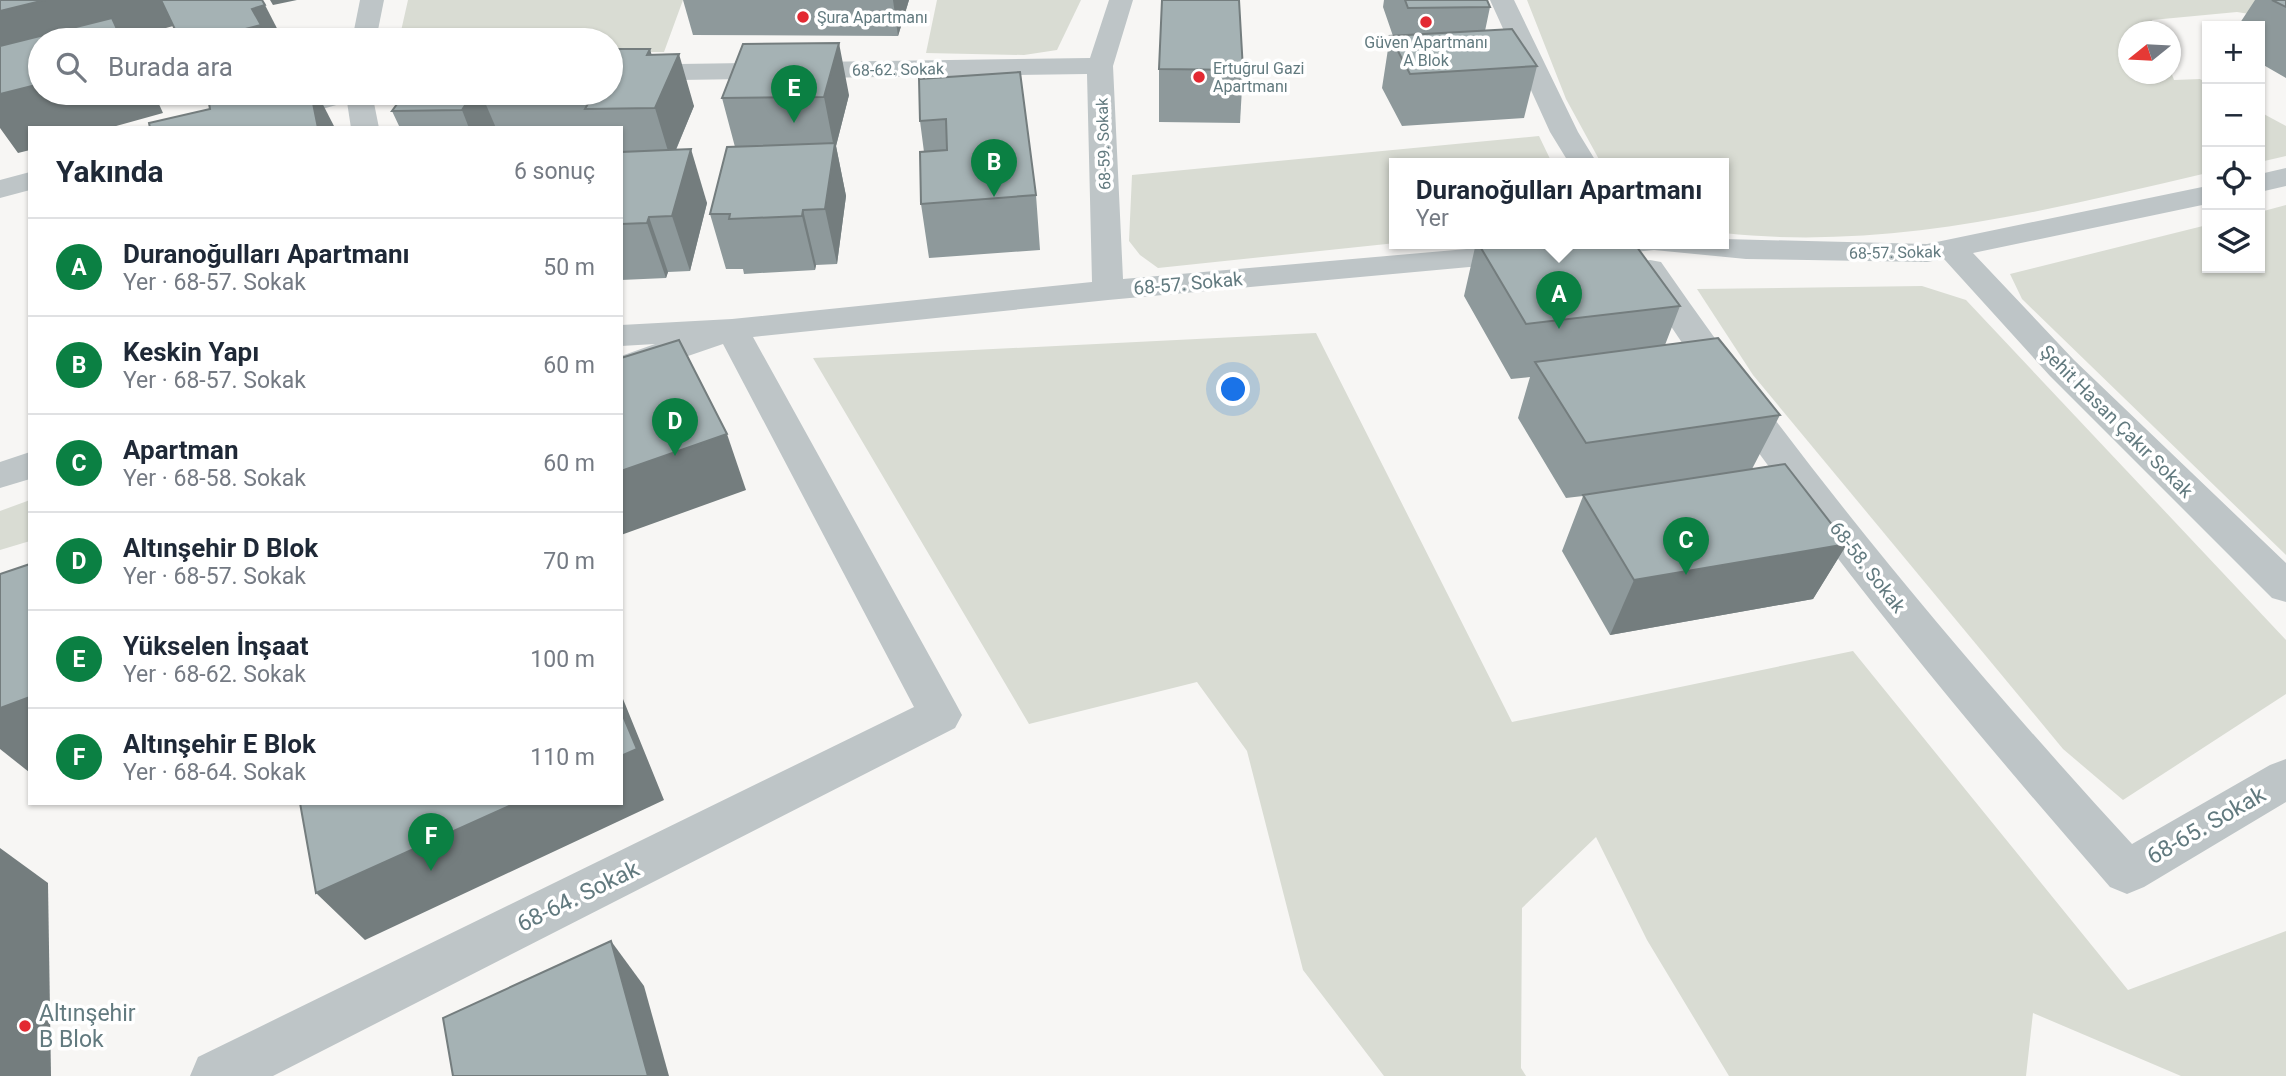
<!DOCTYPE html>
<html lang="tr">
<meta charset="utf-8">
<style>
:root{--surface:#fff;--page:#f6f6f7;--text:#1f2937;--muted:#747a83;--line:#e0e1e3;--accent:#0b8043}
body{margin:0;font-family:Roboto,sans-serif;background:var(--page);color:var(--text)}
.controls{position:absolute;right:21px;top:21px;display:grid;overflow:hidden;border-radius:0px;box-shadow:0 2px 5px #0004}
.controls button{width:63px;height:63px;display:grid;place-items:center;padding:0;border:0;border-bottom:2px solid var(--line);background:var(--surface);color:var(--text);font:35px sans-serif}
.compass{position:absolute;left:2118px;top:21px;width:63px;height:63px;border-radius:50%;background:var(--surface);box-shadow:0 2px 5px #0004;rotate:252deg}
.you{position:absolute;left:1234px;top:390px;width:24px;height:24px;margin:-18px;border:5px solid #fff;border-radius:50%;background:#1a73e8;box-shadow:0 0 0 10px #1a73e833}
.badge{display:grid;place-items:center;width:46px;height:46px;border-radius:50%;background:var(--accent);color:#fff;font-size:23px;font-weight:700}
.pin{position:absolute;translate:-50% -58px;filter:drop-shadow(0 2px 4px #0008)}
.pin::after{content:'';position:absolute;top:37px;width:24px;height:21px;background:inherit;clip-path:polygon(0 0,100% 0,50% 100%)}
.popup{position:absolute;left:1389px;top:158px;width:340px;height:91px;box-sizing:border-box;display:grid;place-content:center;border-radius:0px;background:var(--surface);filter:drop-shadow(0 2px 5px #0005);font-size:23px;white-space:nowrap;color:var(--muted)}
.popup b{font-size:26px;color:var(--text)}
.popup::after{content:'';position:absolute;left:50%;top:100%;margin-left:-14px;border:14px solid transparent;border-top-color:var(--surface)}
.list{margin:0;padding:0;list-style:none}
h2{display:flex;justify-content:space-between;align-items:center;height:91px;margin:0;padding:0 28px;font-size:30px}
h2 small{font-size:23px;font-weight:400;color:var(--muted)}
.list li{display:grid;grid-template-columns:46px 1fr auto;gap:21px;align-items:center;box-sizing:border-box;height:98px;padding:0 28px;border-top:2px solid var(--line)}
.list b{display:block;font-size:26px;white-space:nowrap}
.list p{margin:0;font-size:23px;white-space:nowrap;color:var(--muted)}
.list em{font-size:23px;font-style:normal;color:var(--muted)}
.icon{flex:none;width:38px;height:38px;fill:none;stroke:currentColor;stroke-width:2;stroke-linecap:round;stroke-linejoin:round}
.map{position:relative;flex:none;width:2286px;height:1076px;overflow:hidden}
.search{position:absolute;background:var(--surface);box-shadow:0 2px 5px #0004;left:28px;top:28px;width:595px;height:77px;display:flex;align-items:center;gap:18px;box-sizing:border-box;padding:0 24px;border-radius:38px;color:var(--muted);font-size:26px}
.panel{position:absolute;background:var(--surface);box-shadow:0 2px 5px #0004;left:28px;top:126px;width:595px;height:679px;border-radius:0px}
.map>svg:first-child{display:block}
</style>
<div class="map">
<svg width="2286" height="1076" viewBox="0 0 2286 1076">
<rect width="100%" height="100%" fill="#f7f6f4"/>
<g fill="#d9dcd3">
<polygon points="408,0 683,0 664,52 611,52 611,40 399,40"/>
<polygon points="937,0 1081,0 1057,50 1024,55 926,53"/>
<path d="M1527 0H2286V20L2237 12 2152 20 2156 31 2128 32V74L2171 72 2174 80 2200 79 2207 83V173C2049 210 1887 251 1724 233V163H1601L1566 99Z"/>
<polygon points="2260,112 2286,126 2286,156 2260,162"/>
<polygon points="1539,136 1552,163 1394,163 1396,243 1158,268 1140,255 1129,241 1132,175"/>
<polygon points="2286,205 2286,555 2022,299 2010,274 2207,225 2207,268 2260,268 2260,212"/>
<polygon points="1922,286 1966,300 2286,640 2286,694 2123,800 2063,749 1753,375 1697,289"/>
<polygon points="1316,333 1512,722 1853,651 2128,990 2286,931 2286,1076 2181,1076 2033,1013 2026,1076 1729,1076 1647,940 1596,837 1522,908 1521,1068 1526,1076 1384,1076 1303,970 1247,751 1197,682 1029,724 813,358"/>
<polygon points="30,500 30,541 0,550 0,511"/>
</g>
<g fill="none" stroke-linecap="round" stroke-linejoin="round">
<g fill="#bec5c7" fill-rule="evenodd">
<polygon points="360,0 384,0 376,40 352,40"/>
<polygon points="1109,0 1133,0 1113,66 1123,279 1524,244 1535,246 1539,253 1535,260 1524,262 1108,300 753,337 955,702 962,715 955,728 273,1076 190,1076 198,1057 914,707 723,344 621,379 621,356 655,344 621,346 621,325 732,319 1092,282 1087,74 611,81 611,65 1090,58"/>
<polygon points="1490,0 1514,0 1578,132 1597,163 1569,163 1550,132"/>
<polygon points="322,93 372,93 379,128 351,128 347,102 255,128 210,128 213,122"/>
<polygon points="2286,168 2286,186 2260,192 2260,174"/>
<polygon points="30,172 30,190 0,198 0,180"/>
<polygon points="2207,186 2207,204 1973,253 2074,360 2286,563 2286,602 2272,598 2050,376 1944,259 1927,262 1746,259 1654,250 1584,257 1573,254 1569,248 1572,243 1724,243 1724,239 1927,244"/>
<path d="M1650 260 1661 262C1803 468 1963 660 2132 844L2270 765 2286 759V802L2144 887 2127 894 2110 887C1940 692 1773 489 1634 269L1639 262Z"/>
<polygon points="30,452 30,479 0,488 0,462"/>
</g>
</g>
<g fill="#8e999b">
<polygon points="683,0 909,0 898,36 693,35"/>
<polygon points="1384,0 1487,0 1490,7 1485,31 1537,66 1524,118 1402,126 1382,88 1390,36 1393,36 1383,7"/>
<polygon points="2255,0 2286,0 2286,78 2260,63 2260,26 2238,26"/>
<polygon points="651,55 694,106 676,150 707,203 690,271 668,272 666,278 621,280 621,128 400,128 392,111 405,93 611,93"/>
<polygon points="1159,69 1243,70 1240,123 1159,122"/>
<polygon points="919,79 1036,195 1040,250 929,258 921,204 924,152 920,121"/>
<polygon points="849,95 836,146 846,196 837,264 816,265 815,270 744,274 743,269 726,269 710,214 735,147 722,98"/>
<polygon points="1476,243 1634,243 1680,306 1665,345 1780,415 1752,469 1847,544 1813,599 1610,635 1562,551 1583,496 1566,498 1518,418 1530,377 1511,379 1464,296"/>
</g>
<g fill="#747d7e">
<polygon points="45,0 210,0 218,14 125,39 126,40 122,40 0,71 0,11"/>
<polygon points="270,0 297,0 273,5"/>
<polygon points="893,0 909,0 898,36"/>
<polygon points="265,5 283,40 202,40 252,9"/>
<polygon points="839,43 849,95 836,146 846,196 837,264 825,209 834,148 824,97"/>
<polygon points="650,49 662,91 679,54 694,106 671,161 655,108 647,55"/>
<polygon points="40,84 40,93 154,93 163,113 109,128 30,128 30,150 18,153 0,128 0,94"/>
<polygon points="210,93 229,93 213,97"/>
<polygon points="311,93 317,93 335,128 318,128"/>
<polygon points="473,93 481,93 496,128 469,128 462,110"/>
<polygon points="691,149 707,203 690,271 672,216"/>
<polygon points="803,210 816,265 815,270 802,216"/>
<polygon points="649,217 668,272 666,278 647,223"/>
<polygon points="727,434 746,490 621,535 621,471"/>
<polygon points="1847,544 1813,599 1610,635 1634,580"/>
<polygon points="621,694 664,800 365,940 316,893 516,803 621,803"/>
<polygon points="30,697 30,772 29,772 0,749 0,708"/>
<polygon points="0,848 48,883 51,1076 0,1076"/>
<polygon points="611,941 644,986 669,1076 648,1076"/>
</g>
<g fill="#a5b2b4" stroke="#747d7e" stroke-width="2">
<polygon points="0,0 45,0 0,11"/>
<polygon points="161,0 262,0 265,5 252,9 261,25 202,40 180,40"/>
<polygon points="1162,0 1239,0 1243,70 1159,69"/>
<polygon points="1405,0 1487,0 1490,7 1408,8"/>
<polygon points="2272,0 2286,0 2286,7"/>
<polygon points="112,18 122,40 40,40 40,84 0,94 0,46"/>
<polygon points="1512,29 1537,66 1410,74 1390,36"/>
<polygon points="839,43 824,97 722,98 743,44"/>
<polygon points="611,49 650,49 647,55 679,54 655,108 585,109 594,93 611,93"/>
<polygon points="1020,72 1036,195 921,204 920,152 947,150 946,119 920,121 919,79"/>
<polygon points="232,93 311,93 318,128 150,128 149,123 210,109 208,98"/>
<polygon points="405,93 473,93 462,110 392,111"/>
<polygon points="835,143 825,209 803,210 802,216 729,219 730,214 710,214 727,147"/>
<polygon points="691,149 672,216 649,217 647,223 621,224 621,152"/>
<polygon points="1478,243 1634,243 1680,306 1526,324"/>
<polygon points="1718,338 1780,415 1586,443 1535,362"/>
<polygon points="679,340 727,434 621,471 621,358"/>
<polygon points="1785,464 1847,544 1634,580 1583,495"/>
<polygon points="30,564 30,697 0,708 0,574"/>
<polygon points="621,711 637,749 621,756"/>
<polygon points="300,803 516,803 316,893"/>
<polygon points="611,941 648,1076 453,1076 443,1018"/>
</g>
<g fill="#e32932" stroke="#fff" stroke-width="2.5">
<circle cx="803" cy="17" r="7"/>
<circle cx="1426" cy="22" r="7"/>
<circle cx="1199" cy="77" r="7"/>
<circle cx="25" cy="1026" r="7"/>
</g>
<g text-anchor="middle" stroke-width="7" stroke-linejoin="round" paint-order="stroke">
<g font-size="16" fill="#627a7f" stroke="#fff" text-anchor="start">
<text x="817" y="23">Şura Apartmanı</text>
<text x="1426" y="48" text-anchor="middle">Güven Apartmanı<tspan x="1426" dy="18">A Blok</tspan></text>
<text x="1213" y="74">Ertuğrul Gazi<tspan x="1213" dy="18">Apartmanı</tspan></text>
</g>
<g font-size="16" fill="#627a7f" stroke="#fff">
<text transform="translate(898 69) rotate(-1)" y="6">68-62. Sokak</text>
<text transform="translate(1103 144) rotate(-92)" y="6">68-59. Sokak</text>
<text transform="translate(1895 252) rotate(-1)" y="6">68-57. Sokak</text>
</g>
<g font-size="19" fill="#627a7f" stroke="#fff">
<text transform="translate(1188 283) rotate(-5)" y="7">68-57. Sokak</text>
<text transform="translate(2117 421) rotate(45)" y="7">Şehit Hasan Çakır Sokak</text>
<text transform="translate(1868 567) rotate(52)" y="7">68-58. Sokak</text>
</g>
<g font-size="23" fill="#627a7f" stroke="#fff">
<text transform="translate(2206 825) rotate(-30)" y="8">68-65. Sokak</text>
<text transform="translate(578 896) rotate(-26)" y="8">68-64. Sokak</text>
</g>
<g font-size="23" fill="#627a7f" stroke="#fff" text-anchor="start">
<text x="39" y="1021">Altınşehir<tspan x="39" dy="26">B Blok</tspan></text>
</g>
</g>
</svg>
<div class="controls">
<button>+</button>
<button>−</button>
<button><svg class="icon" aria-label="locate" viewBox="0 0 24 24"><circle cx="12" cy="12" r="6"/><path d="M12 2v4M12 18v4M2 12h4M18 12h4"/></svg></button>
<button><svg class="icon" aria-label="layers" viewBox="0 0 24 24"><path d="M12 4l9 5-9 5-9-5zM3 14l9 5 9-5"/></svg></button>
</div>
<svg class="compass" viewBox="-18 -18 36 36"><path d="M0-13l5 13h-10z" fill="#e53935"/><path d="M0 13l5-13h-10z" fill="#747a83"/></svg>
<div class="you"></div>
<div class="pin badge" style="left:1559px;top:329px">A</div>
<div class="popup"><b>Duranoğulları Apartmanı</b>Yer</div>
<div class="pin badge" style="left:994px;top:197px">B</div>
<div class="pin badge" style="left:1686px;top:575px">C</div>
<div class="pin badge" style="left:675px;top:456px">D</div>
<div class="pin badge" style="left:794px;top:123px">E</div>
<div class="pin badge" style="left:431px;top:871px">F</div>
<div class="search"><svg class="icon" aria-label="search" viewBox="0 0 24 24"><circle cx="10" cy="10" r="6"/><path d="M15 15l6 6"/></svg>Burada ara</div>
<section class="panel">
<h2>Yakında<small>6 sonuç</small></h2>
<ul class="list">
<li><span class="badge">A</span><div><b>Duranoğulları Apartmanı</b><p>Yer · 68-57. Sokak</p></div><em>50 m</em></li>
<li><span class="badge">B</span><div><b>Keskin Yapı</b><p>Yer · 68-57. Sokak</p></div><em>60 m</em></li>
<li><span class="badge">C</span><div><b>Apartman</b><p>Yer · 68-58. Sokak</p></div><em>60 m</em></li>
<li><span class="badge">D</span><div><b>Altınşehir D Blok</b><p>Yer · 68-57. Sokak</p></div><em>70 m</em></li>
<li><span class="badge">E</span><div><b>Yükselen İnşaat</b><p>Yer · 68-62. Sokak</p></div><em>100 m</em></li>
<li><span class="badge">F</span><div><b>Altınşehir E Blok</b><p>Yer · 68-64. Sokak</p></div><em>110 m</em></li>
</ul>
</section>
</div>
